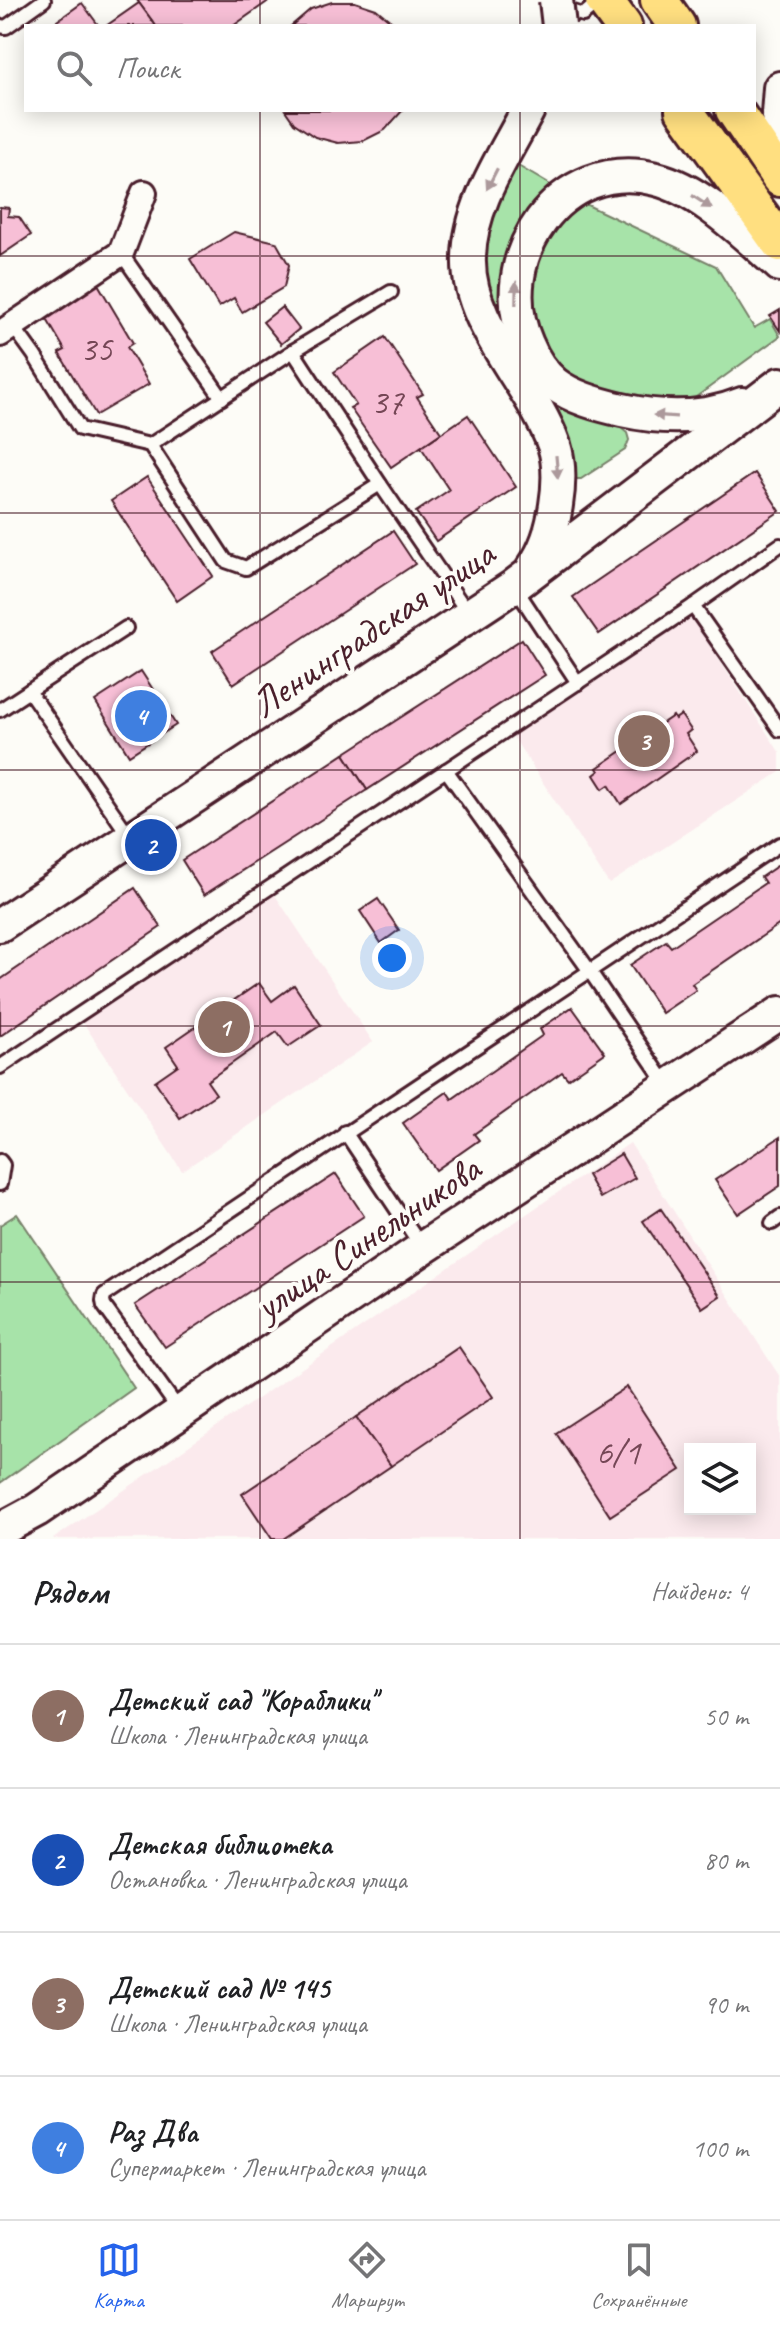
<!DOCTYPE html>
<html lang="ru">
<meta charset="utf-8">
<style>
:root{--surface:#fff;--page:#f6f6f6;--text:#202124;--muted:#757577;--line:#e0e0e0;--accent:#2563eb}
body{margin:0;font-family:Caveat,sans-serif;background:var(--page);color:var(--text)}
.controls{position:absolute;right:24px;bottom:24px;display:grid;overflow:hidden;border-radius:0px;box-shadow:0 4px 20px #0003}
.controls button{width:72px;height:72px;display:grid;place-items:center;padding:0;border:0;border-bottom:2px solid var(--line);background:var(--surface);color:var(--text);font:40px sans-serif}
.you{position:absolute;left:392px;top:958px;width:28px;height:28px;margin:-20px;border:6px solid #fff;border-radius:50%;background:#1a73e8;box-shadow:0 0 0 12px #1a73e833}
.badge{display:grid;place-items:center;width:52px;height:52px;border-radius:50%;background:var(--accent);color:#fff;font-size:26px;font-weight:700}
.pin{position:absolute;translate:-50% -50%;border:4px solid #fff;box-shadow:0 2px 8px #0006}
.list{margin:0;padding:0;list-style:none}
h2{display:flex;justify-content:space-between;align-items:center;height:104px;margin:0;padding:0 32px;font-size:34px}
h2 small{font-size:26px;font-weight:400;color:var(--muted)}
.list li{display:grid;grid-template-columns:52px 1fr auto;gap:24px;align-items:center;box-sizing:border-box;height:144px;padding:0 32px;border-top:2px solid var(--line)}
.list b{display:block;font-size:30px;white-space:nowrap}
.list p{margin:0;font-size:26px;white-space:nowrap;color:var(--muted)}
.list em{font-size:26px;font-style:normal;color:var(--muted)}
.icon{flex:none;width:44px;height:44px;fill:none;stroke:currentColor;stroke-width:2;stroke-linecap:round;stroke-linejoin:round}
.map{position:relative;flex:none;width:780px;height:1539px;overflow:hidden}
.search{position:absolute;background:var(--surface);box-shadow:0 4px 20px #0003;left:24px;right:24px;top:24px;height:88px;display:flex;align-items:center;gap:20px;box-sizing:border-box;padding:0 28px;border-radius:0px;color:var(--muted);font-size:30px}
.sheet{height:680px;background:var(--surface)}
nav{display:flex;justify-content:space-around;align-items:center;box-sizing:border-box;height:112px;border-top:2px solid var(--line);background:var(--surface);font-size:22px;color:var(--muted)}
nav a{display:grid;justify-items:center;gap:4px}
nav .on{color:var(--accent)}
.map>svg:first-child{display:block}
</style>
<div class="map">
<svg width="780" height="1539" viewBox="0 0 780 1539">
<rect width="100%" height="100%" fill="#fdfcf7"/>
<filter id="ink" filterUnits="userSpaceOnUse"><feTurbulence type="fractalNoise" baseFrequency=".0125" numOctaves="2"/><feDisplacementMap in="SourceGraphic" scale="16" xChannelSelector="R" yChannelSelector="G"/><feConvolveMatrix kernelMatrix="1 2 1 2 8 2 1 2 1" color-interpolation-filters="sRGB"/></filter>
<g filter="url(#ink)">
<g fill="#fbeaed" fill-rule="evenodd">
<polygon points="687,611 780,753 780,772 609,884 508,729"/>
<polygon points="267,883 373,1042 182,1171 76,1012"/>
<path d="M630 1143 780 1377V1539H53ZM690 1449H750V1509H690Z"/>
</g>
<g fill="#a7e3a9" stroke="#78816a" stroke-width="2">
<path d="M513 163 552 186 536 204 508 324C501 310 490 294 486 278 476 238 497 199 513 163Z"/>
<polygon points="585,204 716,266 754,328 770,319 780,336 685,405 601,393 559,370 541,343 529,291 546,238 569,214"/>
<polygon points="537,385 615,423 627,433 629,440 625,450 581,479 574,479"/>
<polygon points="17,1214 134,1388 0,1483 0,1225"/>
</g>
<g fill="#f7bfd6" stroke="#4a1f2b" stroke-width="2">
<polygon points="137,0 270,0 233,26 156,26"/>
<polygon points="332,2 355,2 376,9 397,26 291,26 311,9"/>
<polygon points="82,3 99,26 50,26"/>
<polygon points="139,3 156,26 106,26"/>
<polygon points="285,110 403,110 385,130 363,141 338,143 315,137 294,123"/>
<polygon points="0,207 9,208 8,216 19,217 31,235 0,256"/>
<polygon points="234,232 276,242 289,265 284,287 242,312 234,298 219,307 190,259"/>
<polygon points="98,284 133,343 127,347 149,384 96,415 59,353 65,350 45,316"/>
<polygon points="282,307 299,329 281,344 263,322"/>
<polygon points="780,310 780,331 770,316"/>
<polygon points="385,337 423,394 417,397 441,433 391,467 350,408 356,405 334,372"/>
<polygon points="468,415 516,487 436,541 416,512 449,490 421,447"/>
<polygon points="755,473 780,511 599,634 573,597"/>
<polygon points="147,477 213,576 177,601 111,501"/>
<polygon points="393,531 415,564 233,684 212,651"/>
<polygon points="522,639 545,675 367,790 344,754"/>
<polygon points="141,671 176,725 129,755 95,701"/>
<polygon points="681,715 691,730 686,734 697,751 621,804 609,785 603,789 594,775 599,771 597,768 673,716 675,719"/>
<polygon points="344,754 367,790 204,895 182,860"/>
<polygon points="780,864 780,924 692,984 696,990 662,1013 630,965 666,941 671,947 765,883 761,877"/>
<polygon points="135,888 161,927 0,1036 0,980"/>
<polygon points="378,899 399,930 381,943 360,911"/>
<polygon points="259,983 272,1001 294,985 321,1025 288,1047 277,1032 207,1081 216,1094 180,1118 155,1081 178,1065 166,1047"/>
<polygon points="572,1007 605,1053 568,1079 562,1072 474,1134 479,1140 436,1170 403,1123 447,1092 452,1099 543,1035 540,1029"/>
<polygon points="780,1137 780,1186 738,1214 715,1180"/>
<polygon points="621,1154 635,1178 600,1198 587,1175"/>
<polygon points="336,1174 364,1216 165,1347 135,1305"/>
<polygon points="661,1209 720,1296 702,1308 643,1221"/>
<polygon points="459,1347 493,1397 391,1466 356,1417"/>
<polygon points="627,1387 681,1470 610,1516 556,1433"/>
<polygon points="356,1417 391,1466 283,1539 272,1539 242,1494"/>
</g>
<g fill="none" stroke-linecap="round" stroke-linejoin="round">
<defs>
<g id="service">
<polyline points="558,7 583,15 601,0"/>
<polyline points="0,26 6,27 44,0"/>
<polyline points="121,253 222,398"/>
<polyline points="13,326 34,355 80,429 150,445 226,561 246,568 380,484 468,613"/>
<polyline points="293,351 391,292"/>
<polyline points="150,445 293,351 380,484"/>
<polyline points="516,589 578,683"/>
<polyline points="693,606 780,730"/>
<polyline points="126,628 29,691 130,837"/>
<polyline points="0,710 29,691"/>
<polyline points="446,770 589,970 667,1085"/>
<polyline points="0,1067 693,606 780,545"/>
<polyline points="345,1132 421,1246"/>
<polyline points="0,1161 3,1165 0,1184"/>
<polyline points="772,1223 780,1217"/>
<polyline points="179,1410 104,1306 103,1301 104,1295 780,844"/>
</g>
<polyline id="minor" points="0,334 121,253 144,193"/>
<g id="secondary">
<polyline points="780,88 778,114 780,135"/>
<path d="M528 110C505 155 470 204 469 257 466 324 532 383 554 445 560 464 559 486 556 505 553 527 546 550 533 568"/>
<path d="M742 404C703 420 663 419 622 410 600 405 573 398 555 384 543 374 533 359 527 344 489 260 560 154 656 179 701 190 745 235 780 265"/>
<polyline points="0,925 514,586 780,384"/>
<polyline points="0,1530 37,1510 423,1248 780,1013"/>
</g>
<g id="primary">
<polyline points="604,0 623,26"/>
<polyline points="659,0 677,26"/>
<polyline points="684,110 780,243"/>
<polyline points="734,110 780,178"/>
</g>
</defs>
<use href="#service" stroke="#4a1f2b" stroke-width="18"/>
<use href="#minor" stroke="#4a1f2b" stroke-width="30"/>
<use href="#secondary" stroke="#4a1f2b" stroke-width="38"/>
<use href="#primary" stroke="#4a1f2b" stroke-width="42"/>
<use href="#service" stroke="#fdfcf7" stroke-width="12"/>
<use href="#minor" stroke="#fdfcf7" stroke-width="24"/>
<use href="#secondary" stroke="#fdfcf7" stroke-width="32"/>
<use href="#primary" stroke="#ffdf80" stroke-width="36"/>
<defs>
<polyline id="secondary-bridge" points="556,0 559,26"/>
</defs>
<use href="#secondary-bridge" stroke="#4a1f2b" stroke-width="38" stroke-linecap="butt"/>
<use href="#secondary-bridge" stroke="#fdfcf7" stroke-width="32"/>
</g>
<defs><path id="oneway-solid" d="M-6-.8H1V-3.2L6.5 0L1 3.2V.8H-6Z" transform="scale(2)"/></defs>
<g fill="#ac999b">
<use href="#oneway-solid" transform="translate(492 179) rotate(117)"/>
<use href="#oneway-solid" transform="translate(702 202) rotate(33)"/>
<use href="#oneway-solid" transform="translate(516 293) rotate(-89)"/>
<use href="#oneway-solid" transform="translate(665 416) rotate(-176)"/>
<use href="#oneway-solid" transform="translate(557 467) rotate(85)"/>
</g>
</g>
<path fill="none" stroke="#4a1f2b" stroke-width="2" stroke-opacity="0.55" d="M260 0V26M520 0V26M260 110V1539M520 110V1539M0 256H780M0 513H780M0 770H780M0 1026H780M0 1282H780"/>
<g text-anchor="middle" stroke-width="8" stroke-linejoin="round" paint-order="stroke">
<g font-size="36" fill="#754756">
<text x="96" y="361">35</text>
<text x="387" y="414">37</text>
<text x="618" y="1464">6/1</text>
</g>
<g font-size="40" fill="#4a1f2b" stroke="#fdfcf7">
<text transform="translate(372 628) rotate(-34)" y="14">Ленинградская улица</text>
<text transform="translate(367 1237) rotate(-34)" y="14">улица Синельникова</text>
</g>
</g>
</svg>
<div class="controls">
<button><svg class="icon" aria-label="layers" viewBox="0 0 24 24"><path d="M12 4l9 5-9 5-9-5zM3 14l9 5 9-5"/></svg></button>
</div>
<div class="you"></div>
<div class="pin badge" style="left:224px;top:1027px;background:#8d6e63">1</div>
<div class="pin badge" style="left:151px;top:845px;background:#1a4fb4">2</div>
<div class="pin badge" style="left:644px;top:741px;background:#8d6e63">3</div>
<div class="pin badge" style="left:141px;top:716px;background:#3f7fe0">4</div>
<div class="search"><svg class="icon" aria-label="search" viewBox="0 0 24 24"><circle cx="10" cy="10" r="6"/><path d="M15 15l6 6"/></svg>Поиск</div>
</div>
<section class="sheet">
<h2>Рядом<small>Найдено: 4</small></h2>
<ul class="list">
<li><span class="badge" style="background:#8d6e63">1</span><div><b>Детский сад &quot;Кораблики&quot;</b><p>Школа · Ленинградская улица</p></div><em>50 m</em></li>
<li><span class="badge" style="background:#1a4fb4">2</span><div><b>Детская библиотека</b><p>Остановка · Ленинградская улица</p></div><em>80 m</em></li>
<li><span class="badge" style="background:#8d6e63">3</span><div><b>Детский сад № 145</b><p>Школа · Ленинградская улица</p></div><em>90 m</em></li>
<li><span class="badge" style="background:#3f7fe0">4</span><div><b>Раз Два</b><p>Супермаркет · Ленинградская улица</p></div><em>100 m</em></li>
</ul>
</section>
<nav>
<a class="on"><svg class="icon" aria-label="map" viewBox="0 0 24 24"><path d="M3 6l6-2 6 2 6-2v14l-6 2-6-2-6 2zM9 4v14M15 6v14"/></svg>Карта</a>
<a><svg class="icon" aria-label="directions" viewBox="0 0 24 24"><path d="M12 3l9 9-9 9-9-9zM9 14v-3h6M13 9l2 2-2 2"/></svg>Маршрут</a>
<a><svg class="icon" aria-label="saved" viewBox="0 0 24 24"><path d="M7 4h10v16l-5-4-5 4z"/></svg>Сохранённые</a>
</nav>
